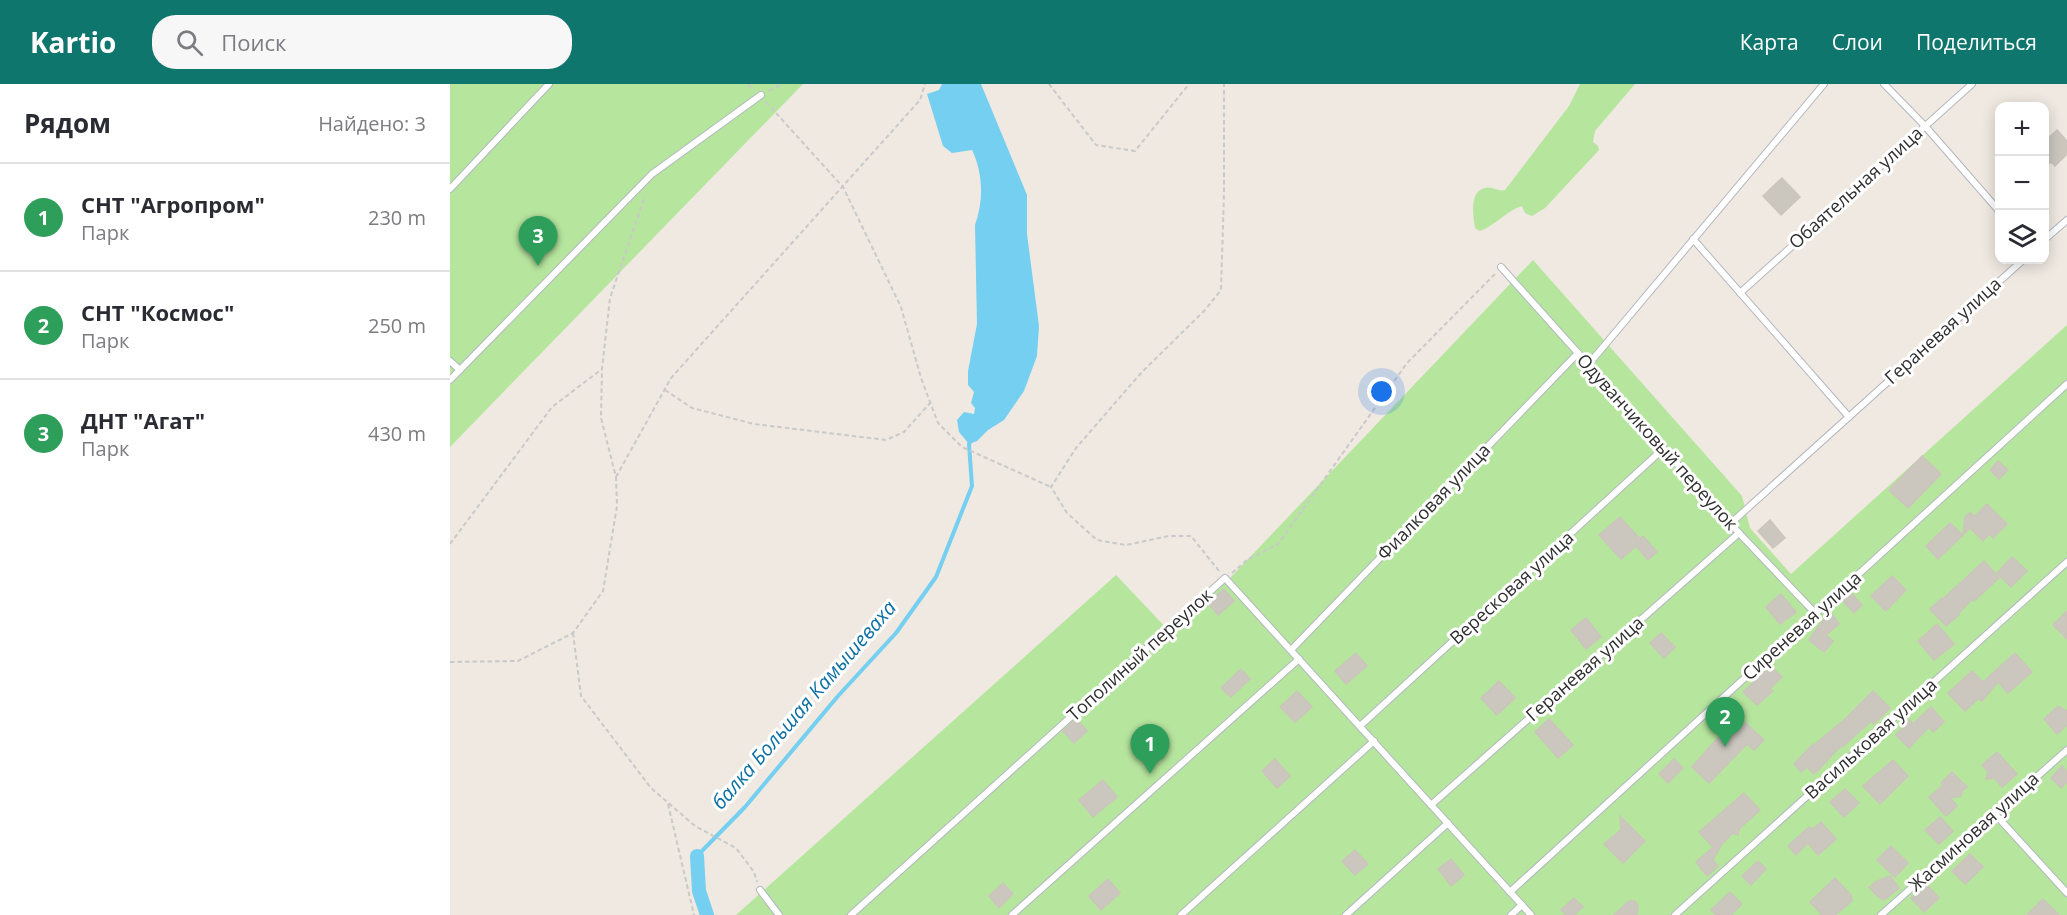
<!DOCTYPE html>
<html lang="ru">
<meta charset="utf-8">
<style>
:root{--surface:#fff;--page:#f7f7f7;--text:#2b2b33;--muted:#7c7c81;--line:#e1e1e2;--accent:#0f766e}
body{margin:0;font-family:"Open Sans",sans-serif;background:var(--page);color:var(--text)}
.controls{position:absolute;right:18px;top:18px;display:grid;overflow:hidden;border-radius:12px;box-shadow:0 3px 15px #0003}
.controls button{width:54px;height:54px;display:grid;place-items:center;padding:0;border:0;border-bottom:2px solid var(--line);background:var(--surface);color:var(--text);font:30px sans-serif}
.you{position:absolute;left:932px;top:308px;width:21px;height:21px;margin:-15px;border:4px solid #fff;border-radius:50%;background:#1a73e8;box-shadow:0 0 0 9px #1a73e833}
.badge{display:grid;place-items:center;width:39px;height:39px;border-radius:50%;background:var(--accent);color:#fff;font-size:20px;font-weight:700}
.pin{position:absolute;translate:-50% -50px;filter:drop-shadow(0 2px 3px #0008)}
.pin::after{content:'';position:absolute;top:32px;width:21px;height:18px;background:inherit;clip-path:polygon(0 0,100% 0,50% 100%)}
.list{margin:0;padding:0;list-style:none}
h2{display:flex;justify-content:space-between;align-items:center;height:78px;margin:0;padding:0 24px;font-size:26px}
h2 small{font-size:20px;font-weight:400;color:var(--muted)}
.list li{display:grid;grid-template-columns:39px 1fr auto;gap:18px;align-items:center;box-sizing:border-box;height:108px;padding:0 24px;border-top:2px solid var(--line)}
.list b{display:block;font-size:22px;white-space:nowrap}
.list p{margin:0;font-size:20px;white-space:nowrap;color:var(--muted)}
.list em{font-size:20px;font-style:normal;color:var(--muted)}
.icon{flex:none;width:33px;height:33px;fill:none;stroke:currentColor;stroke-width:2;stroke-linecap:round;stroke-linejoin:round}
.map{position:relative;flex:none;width:1617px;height:831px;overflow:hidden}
header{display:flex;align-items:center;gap:36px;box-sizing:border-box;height:84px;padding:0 30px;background:var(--accent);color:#fff}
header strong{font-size:28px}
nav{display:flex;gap:33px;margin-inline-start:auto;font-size:21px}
.search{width:420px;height:54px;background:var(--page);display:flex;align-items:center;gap:15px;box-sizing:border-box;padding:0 21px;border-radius:24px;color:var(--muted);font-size:22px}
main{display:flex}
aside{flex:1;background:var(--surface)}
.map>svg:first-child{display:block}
</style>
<header>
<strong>Kartio</strong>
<div class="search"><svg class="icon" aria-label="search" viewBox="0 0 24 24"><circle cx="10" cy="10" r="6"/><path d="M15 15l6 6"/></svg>Поиск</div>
<nav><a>Карта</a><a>Слои</a><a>Поделиться</a></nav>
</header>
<main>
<aside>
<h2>Рядом<small>Найдено: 3</small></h2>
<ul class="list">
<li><span class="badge" style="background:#2e9e5b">1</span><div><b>СНТ &quot;Агропром&quot;</b><p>Парк</p></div><em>230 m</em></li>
<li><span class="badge" style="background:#2e9e5b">2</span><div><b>СНТ &quot;Космос&quot;</b><p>Парк</p></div><em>250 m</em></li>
<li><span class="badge" style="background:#2e9e5b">3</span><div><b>ДНТ &quot;Агат&quot;</b><p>Парк</p></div><em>430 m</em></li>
</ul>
</aside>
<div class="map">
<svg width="1617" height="831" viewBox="0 0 1617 831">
<rect width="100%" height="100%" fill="#efe9e1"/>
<g fill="#b6e59e">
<polygon points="0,0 353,0 0,363"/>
<path d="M1130 0H1185L1145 47 1143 58 1148 62 1149 66 1095 124 1082 132 1075 129 1072 122C1056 127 1046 141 1030 147L1025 144C1023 132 1019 107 1035 104 1043 102 1047 108 1055 106L1119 22Z"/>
<polygon points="1083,176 1292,412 1300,444 1341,490 1617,241 1617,831 286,831 666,491 721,549 780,494"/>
</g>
<path fill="#75cff0" d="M492 0H531L577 111V150L589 242 587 272 574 307 554 336 538 346 527 357 519 360 509 348 507 336 514 328 524 330 525 324 521 319 524 308 518 301V287L527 240 525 141C534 116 533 89 522 66L502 69 493 62 477 10 489 6Z"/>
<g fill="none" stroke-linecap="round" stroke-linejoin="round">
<polyline stroke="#75cff0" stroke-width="4" points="247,772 295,723 388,612 446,549 486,493 522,402 519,360 521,356"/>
<polyline stroke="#75cff0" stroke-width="14" points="247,772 249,807 257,831"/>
</g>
<g fill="#cbc7bf" stroke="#cbc5ba" stroke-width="1.5">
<polygon points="1607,46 1617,57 1617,70 1605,82 1601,78 1594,84 1594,58"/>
<polygon points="1332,94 1350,113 1331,131 1313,112"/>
<polygon points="1472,372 1491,390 1458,424 1439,406"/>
<polygon points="1548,377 1558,386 1549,395 1540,386"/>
<polygon points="1537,420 1557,440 1543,454 1539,450 1533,457 1520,444 1488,475 1476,462 1500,439 1513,451 1515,433 1520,429 1525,432"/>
<polygon points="1170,433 1190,455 1193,452 1207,468 1198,476 1186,462 1171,475 1149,451"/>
<polygon points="1320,436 1335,454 1323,464 1308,447"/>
<polygon points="1562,473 1577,487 1561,503 1547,489"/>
<polygon points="1534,477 1549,494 1524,517 1522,515 1508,530 1509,531 1496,542 1480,525 1492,514 1493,515"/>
<polygon points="1442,492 1456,506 1436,527 1421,512"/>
<polygon points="774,505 784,517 768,531 758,519"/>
<polygon points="1401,509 1412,521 1404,529 1393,517"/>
<polygon points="1331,510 1346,528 1330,540 1316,523"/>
<polygon points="1617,527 1617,555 1603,541"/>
<polygon points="1381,529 1389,540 1376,551 1383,557 1374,568 1359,556 1370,540"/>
<polygon points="1136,534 1151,553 1136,565 1121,546"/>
<polygon points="1487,540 1504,560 1484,576 1468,557"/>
<polygon points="1211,549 1225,563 1214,574 1200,559"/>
<polygon points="906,569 917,582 896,600 885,587"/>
<polygon points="1565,569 1582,588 1558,609 1548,598 1532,617 1528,615 1515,627 1498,609 1522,587 1533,598"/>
<polygon points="1321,582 1332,593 1320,605 1323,607 1307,621 1293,608"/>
<polygon points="791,585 800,595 781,613 771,604"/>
<polygon points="1049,597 1065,614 1047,631 1031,614"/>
<polygon points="847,607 862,623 845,638 830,623"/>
<polygon points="1423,607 1440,624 1424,640 1421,637 1392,663 1391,662 1364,690 1357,683 1351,688 1344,680 1363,660 1364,661 1394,636"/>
<polygon points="1608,622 1617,627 1617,641 1607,650 1594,635"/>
<polygon points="1481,623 1494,638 1483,648 1479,643 1459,664 1446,651 1460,636 1463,640"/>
<polygon points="626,635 637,647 624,659 613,647"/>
<polygon points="1099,635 1123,661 1108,674 1085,648"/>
<polygon points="1291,635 1314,656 1304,666 1297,660 1259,699 1242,683 1263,659 1278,646 1280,647"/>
<polygon points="1547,668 1567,690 1552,703 1544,694 1536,695 1538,687 1532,681"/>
<polygon points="825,675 840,692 827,704 812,687"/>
<polygon points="1224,675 1233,684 1218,699 1209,690"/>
<polygon points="1443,676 1458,692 1430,720 1413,702"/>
<polygon points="1612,682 1617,688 1617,698 1611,704 1601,694"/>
<polygon points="1502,688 1517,703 1512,707 1511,712 1500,714 1507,722 1496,732 1479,713 1493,701 1491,699"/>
<polygon points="653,696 667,713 643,733 629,716"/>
<polygon points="1395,705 1409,719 1394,733 1380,718"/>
<polygon points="1294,709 1310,726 1289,745 1288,751 1283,749 1272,760 1263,776 1268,782 1257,792 1246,778 1263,763 1249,748"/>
<polygon points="1170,732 1195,757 1173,779 1154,760 1171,746"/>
<polygon points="1490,733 1503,747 1489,760 1475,746"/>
<polygon points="1371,738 1386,755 1368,771 1358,759 1346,771 1338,762 1359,743 1363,745"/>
<polygon points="1441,762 1458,779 1445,793 1427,776"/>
<polygon points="905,766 918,780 905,791 892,777"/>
<polygon points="1520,770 1533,783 1515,800 1502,787"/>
<polygon points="1001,775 1014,791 1001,802 988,785"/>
<polygon points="1308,777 1316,785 1301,801 1292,792"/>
<polygon points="1440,792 1449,804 1434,816 1426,811 1419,803 1427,797"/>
<polygon points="1385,794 1401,811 1402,817 1385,831 1372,831 1360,818"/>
<polygon points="658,795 670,809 651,826 639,812"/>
<polygon points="553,799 563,810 549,824 539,812"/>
<polygon points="1476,800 1489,814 1474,828 1461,814"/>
<polygon points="1280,808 1292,820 1281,831 1266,831 1261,826"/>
<polygon points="1124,814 1133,823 1124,831 1116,831 1111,826"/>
<polygon points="1593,815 1609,831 1577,831"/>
<polygon points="1179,817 1185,817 1188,822 1187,831 1164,831"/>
</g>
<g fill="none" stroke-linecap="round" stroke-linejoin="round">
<defs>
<g id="lane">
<polyline points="1434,0 1475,42 1550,128"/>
<polyline points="0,105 99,0"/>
<polyline points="1243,155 1399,333"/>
<polyline points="1594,156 1617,136"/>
<polyline points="1051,183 1289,449 1366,530"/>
<polyline points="1290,209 1522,0"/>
<polyline points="0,277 10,286"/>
<polyline points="1138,281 1374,0"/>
<polyline points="0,296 202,90 311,11"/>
<polyline points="1280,440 1573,176"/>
<polyline points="841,566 1128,269"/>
<polyline points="910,642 1213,365"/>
<polyline points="981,721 1289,449"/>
<polyline points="1544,729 1617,809"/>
<polyline points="310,806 329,831"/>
<polyline points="1060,808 1617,300"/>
<polyline points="401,831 775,494 1081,831"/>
<polyline points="562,831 849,575"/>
<polyline points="731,831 924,657"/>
<polyline points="896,831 998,739"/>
<polyline points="1061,831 1072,821"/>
<polyline points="1225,831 1617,478"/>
<polyline points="1431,831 1617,666"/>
</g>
</defs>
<use href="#lane" stroke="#b4b7c1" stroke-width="8"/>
<g stroke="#c9c9c9" stroke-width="2" stroke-dasharray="4.5 3" stroke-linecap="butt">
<polyline points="298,0 304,6"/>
<polyline points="599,0 646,61 685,67 739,0"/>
<polyline points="319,7 332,0"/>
<polyline points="316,18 393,103 451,223 471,294 488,339 512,363 601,403"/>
<polyline points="215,306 242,324 304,340 436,356 454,348 480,319"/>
<polyline points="166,393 221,294 470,16 475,0"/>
<polyline points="0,460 102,323 152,285"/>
<polyline points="769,487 741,452 719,452 676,461 647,456 617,429 601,403 626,364 691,289 755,226 771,206 774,109 774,0"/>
<polyline points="782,489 797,476 828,460 957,279 1045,190"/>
<polyline points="123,549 131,612 201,704 245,742 286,764 304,788 307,798"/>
<polyline points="0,578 68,577 123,549 153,507 167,422 166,393 151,334 152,285 160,214 195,112"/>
<polyline points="218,720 244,831"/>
</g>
<use href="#lane" stroke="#fff" stroke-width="6"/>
</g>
<g text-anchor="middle" stroke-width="6" stroke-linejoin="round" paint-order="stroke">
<g font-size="18" fill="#2e2e2e" stroke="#fff">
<text transform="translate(1406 104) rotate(-42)" y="6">Обаятельная улица</text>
<text transform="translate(1493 247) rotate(-42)" y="6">Гераневая улица</text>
<text transform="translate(1207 358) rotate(48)" y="6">Одуванчиковый переулок</text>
<text transform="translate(984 418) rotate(-46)" y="6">Фиалковая улица</text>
<text transform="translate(1062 504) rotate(-42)" y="6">Вересковая улица</text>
<text transform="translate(1352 542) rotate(-42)" y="6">Сиреневая улица</text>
<text transform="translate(690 571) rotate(-42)" y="6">Тополиный переулок</text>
<text transform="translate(1135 585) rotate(-41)" y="6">Гераневая улица</text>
<text transform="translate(1421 655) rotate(-42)" y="6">Васильковая улица</text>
<text transform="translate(1524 748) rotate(-42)" y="6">Жасминовая улица</text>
</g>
<g font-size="20" font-style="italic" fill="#0d6fa3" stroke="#fff">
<text transform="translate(354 621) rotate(-49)" y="7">балка Большая Камышеваха</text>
</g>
</g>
</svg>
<div class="controls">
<button>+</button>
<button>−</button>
<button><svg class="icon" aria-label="layers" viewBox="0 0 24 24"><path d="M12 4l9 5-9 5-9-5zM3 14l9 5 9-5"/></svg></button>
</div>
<div class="you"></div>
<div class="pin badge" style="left:700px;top:690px;background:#2e9e5b">1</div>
<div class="pin badge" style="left:1275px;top:663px;background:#2e9e5b">2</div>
<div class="pin badge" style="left:88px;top:182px;background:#2e9e5b">3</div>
</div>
</main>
